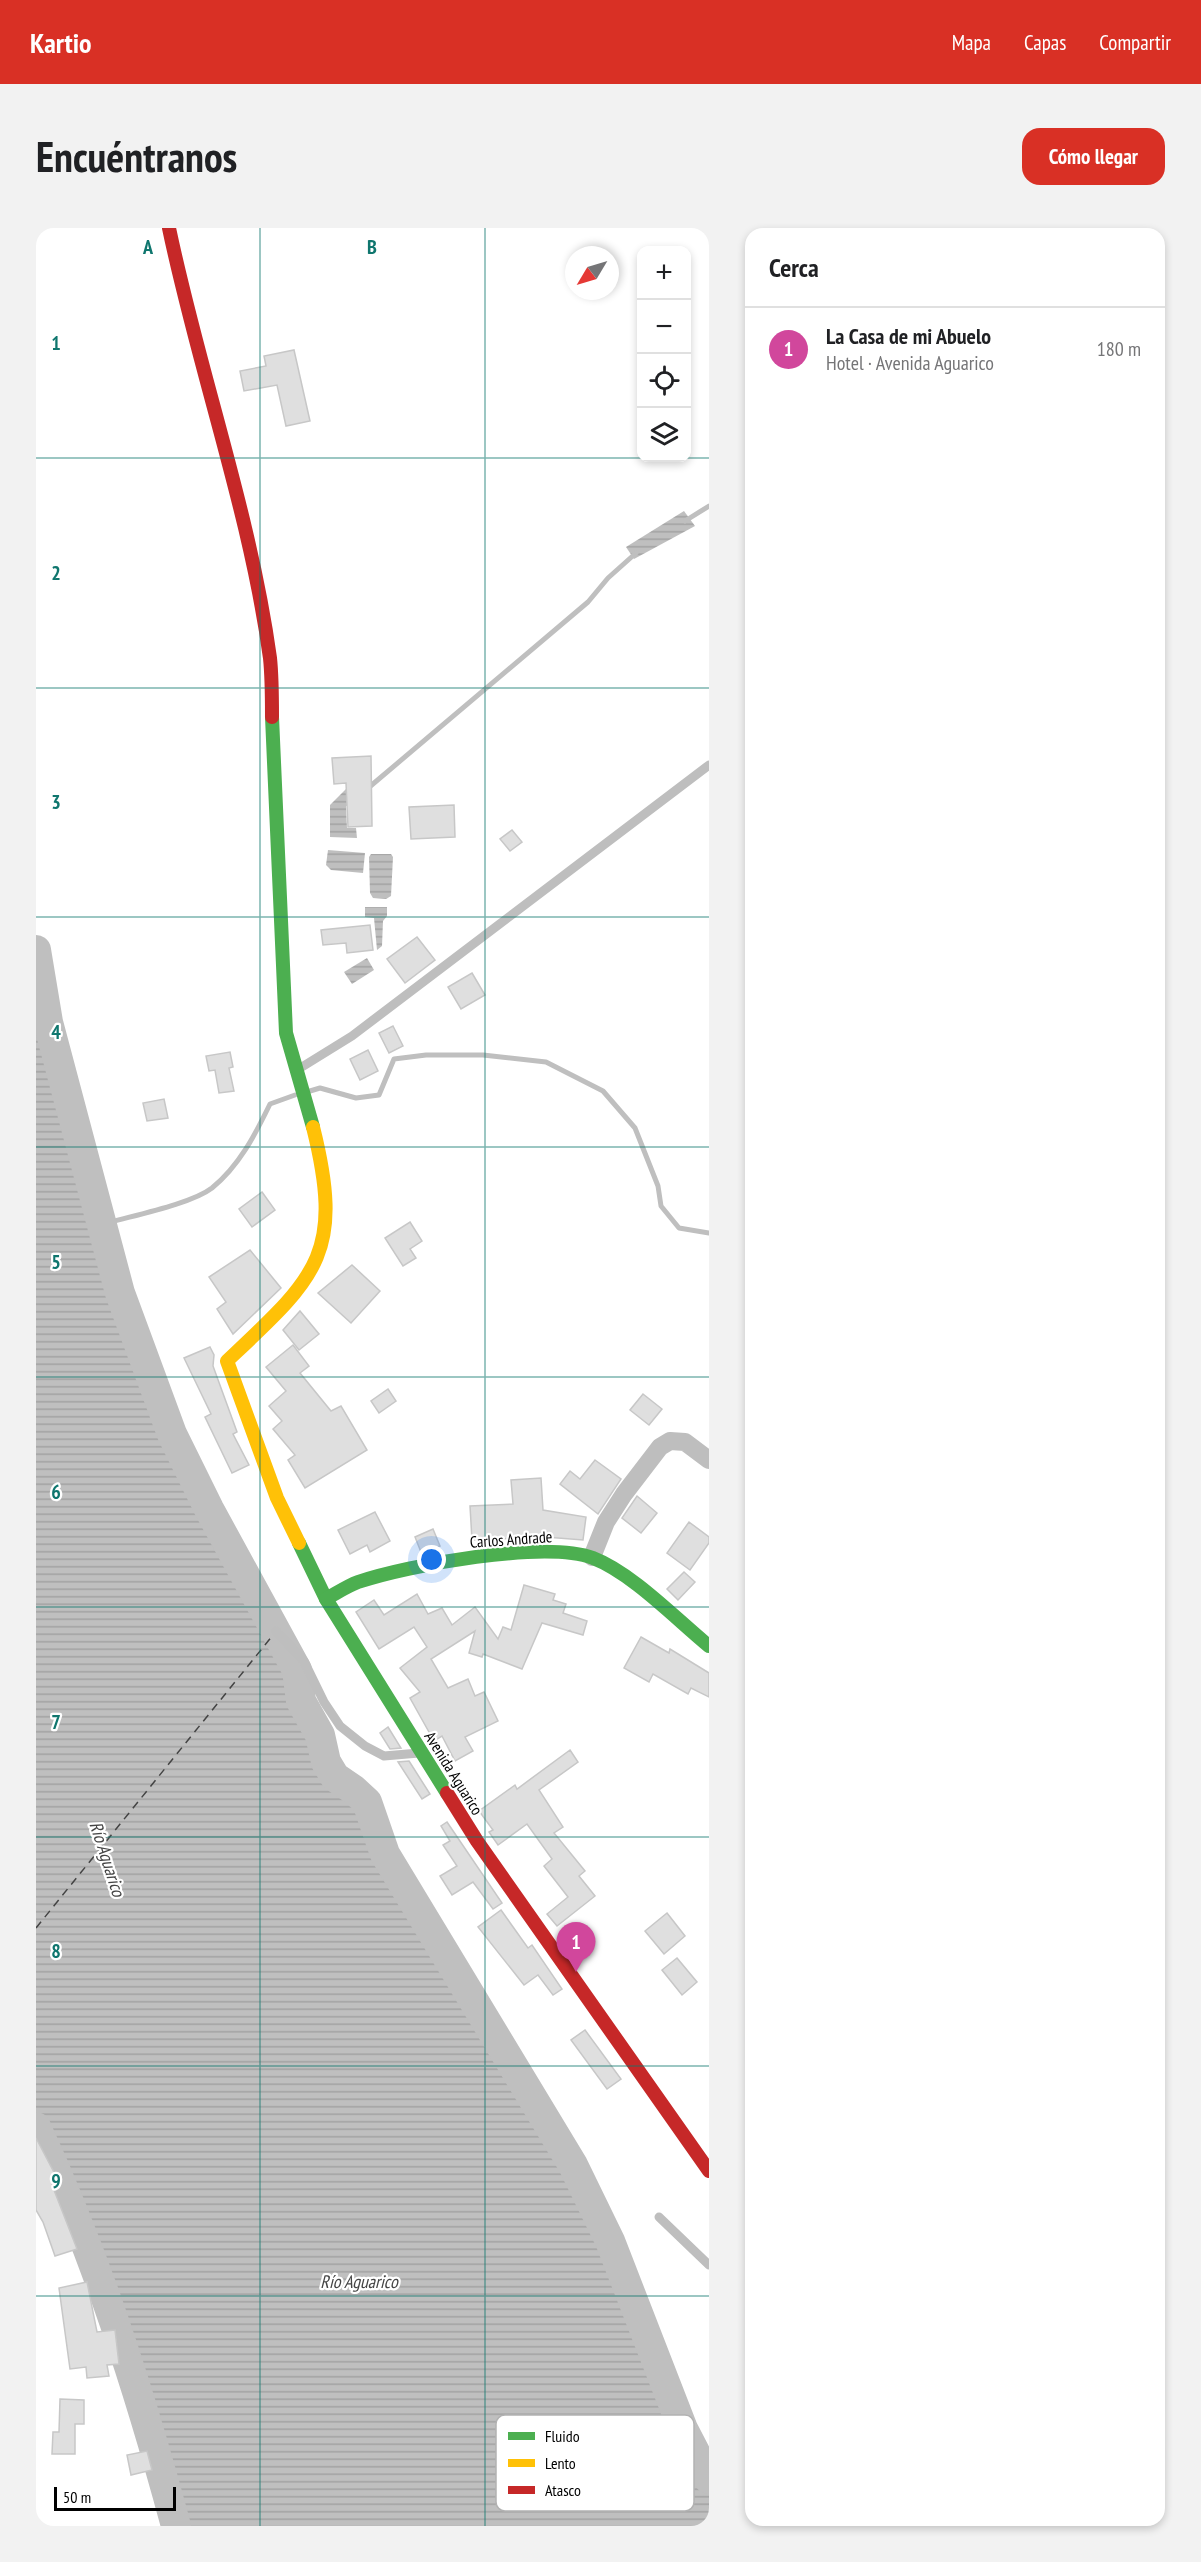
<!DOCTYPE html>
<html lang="es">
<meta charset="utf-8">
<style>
:root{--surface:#fff;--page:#f2f2f2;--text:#202124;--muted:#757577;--line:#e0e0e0;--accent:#d93025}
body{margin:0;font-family:"PT Sans Narrow",sans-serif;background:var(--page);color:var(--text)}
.controls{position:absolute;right:18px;top:18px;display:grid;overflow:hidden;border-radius:12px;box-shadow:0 3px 9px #0003}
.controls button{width:54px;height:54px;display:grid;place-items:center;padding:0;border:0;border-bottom:2px solid var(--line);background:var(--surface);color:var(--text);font:30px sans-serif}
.compass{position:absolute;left:529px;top:18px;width:54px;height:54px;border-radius:50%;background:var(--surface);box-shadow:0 3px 9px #0003;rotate:232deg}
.scale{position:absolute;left:18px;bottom:15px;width:122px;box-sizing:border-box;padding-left:6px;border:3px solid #000;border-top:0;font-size:16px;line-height:21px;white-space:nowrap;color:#000;-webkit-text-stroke:4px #fff;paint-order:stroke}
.you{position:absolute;left:396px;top:1332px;width:21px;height:21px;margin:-15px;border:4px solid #fff;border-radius:50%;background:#1a73e8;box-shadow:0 0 0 9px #1a73e833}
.badge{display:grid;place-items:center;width:39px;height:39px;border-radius:50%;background:var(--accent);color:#fff;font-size:20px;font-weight:700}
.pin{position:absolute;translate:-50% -50px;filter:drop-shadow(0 2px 3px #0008)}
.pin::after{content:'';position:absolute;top:32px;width:21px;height:18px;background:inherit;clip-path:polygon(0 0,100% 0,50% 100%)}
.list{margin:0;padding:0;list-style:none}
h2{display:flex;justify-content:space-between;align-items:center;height:78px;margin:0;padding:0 24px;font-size:26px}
h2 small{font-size:20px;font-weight:400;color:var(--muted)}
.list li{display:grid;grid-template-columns:39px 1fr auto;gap:18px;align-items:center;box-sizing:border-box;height:84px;padding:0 24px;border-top:2px solid var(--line)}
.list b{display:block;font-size:22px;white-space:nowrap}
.list p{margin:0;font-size:20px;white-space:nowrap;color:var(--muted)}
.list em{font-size:20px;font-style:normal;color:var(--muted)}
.icon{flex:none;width:33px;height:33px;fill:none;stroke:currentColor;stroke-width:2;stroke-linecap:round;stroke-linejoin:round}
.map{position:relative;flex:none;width:673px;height:2298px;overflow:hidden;border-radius:18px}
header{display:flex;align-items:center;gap:36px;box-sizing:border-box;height:84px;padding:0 30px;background:var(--accent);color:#fff}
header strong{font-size:28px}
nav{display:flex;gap:33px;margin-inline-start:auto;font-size:21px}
.intro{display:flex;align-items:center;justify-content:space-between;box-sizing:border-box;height:144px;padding:0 36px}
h1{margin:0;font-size:42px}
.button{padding:15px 27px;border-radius:18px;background:var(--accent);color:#fff;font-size:21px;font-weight:700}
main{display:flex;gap:36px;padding:0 36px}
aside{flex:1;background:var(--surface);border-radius:18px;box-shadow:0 3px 9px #0003}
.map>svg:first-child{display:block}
</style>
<header>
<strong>Kartio</strong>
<nav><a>Mapa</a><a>Capas</a><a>Compartir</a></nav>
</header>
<div class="intro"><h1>Encuéntranos</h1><a class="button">Cómo llegar</a></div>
<main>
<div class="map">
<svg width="673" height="2298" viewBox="0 0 673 2298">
<defs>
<pattern id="water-rules" width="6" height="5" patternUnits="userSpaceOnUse" patternTransform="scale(1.5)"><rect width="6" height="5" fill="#bfbfbf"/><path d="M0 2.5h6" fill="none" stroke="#a2a2a2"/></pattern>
</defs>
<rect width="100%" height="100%" fill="#fff"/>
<g fill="url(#water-rules)">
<polygon points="648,283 659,298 598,331 590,319"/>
<polygon points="333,556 336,576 310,578 311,600 320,600 321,610 294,609 294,577 313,558"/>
<polygon points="292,622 329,625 327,645 295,642 290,637"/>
<polygon points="335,626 355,626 357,629 355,668 350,671 337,670 334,665 333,629"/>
<polygon points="329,679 351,679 351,688 347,693 346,718 341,722 338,690 329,689"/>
<polygon points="0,722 12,794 84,1065 136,1206 173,1281 261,1442 265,1473 284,1507 290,1534 299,1549 318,1562 331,1574 349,1626 538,1937 574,2013 647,2201 673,2251 673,2298 140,2298 94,2135 61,2045 0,1899"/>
<polygon points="331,730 338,742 316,756 308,744"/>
</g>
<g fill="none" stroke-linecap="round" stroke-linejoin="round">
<g stroke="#bfbfbf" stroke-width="5">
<polyline points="649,293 673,278"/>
<polyline points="331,561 552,374 572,350 600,325"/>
<polyline points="274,863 284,860 320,870 343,867 358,831 390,827 447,827 510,834 567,863 599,900 622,958 625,978 643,1000 673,1005"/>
<path d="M61 998C89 989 154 977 176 960 203 938 219 907 234 876L259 867"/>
</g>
<g stroke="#bfbfbf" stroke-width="30">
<polyline points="0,722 12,794 84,1065 136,1206 173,1281 261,1442 265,1473 284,1507 290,1534 299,1549 318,1562 331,1574 349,1626 537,1937 574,2013 647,2201 673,2251"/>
<path d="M0 1899C60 2027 103 2161 140 2298"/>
</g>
<polyline stroke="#444" stroke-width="1.5" stroke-dasharray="8 6" stroke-linecap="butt" points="0,1700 237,1407"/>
</g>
<g fill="#dfdfdf" stroke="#c7c7c7" stroke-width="1.5">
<polygon points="258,122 274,193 250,198 241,157 208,163 204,143 230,138 228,128"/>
<polygon points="335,528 336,598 312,599 310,555 298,556 296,530"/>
<polygon points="418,577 419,609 375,611 373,579"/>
<polygon points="476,602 486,614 474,623 464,611"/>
<polygon points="334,697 337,722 311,725 310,715 287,717 285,702"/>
<polygon points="381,709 399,732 369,755 351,731"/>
<polygon points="436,745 449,767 425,781 412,759"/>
<polygon points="357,798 367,818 353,825 343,805"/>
<polygon points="332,822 342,843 324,852 314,831"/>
<polygon points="194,824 197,839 193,840 198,863 183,865 179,842 173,843 170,828"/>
<polygon points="128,871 132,890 111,893 107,875"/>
<polygon points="226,964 239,982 216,999 203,981"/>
<polygon points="374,994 386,1013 374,1021 380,1030 367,1038 349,1010"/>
<polygon points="214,1022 245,1060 197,1106 181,1081 190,1074 173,1049"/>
<polygon points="316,1037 344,1063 315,1095 282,1065"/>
<polygon points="264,1083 283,1106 263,1122 247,1102"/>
<polygon points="257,1117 273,1138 264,1145 295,1183 305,1178 331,1222 269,1260 252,1232 259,1227 237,1201 246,1193 233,1178 250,1163 230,1139"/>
<polygon points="174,1119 178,1127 177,1138 201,1204 197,1206 213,1237 196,1245 169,1189 175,1186 148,1130"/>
<polygon points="352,1161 360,1173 343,1185 335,1173"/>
<polygon points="607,1166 626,1181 613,1197 594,1182"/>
<polygon points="559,1232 585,1251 562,1286 524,1256 534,1243 544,1251"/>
<polygon points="505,1250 507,1282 550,1289 547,1312 509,1309 436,1312 434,1278 477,1276 475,1252"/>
<polygon points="601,1268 621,1285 605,1305 586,1290"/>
<polygon points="339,1284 354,1313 334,1324 331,1317 314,1326 302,1302"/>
<polygon points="653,1294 673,1309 673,1315 654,1342 631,1325"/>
<polygon points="397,1301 404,1318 385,1324 379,1309"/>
<polygon points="648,1344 659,1354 642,1372 631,1361"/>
<polygon points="488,1357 519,1366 517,1372 530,1376 527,1385 551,1393 547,1407 506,1395 486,1441 447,1426 446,1429 433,1425 439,1403 395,1431 412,1460 432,1451 439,1468 448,1464 462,1493 429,1509 437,1523 419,1533 406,1508 398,1513 374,1470 384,1464 364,1440 391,1419 378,1399 343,1421 320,1384 338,1372 348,1387 381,1366 392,1386 406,1380 416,1397 439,1379 462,1411 467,1399 475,1402"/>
<polygon points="605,1409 633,1425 634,1421 673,1445 673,1469 655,1460 652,1466 617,1446 613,1454 588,1440"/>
<polygon points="352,1499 365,1520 354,1521 344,1505"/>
<polygon points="534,1522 542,1534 503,1562 527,1599 518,1605 549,1643 543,1648 559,1668 521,1698 511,1686 532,1669 508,1638 516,1631 491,1596 462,1617 453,1604 457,1602 443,1583 479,1557 481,1561"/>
<polygon points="373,1533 394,1566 386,1571 362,1534"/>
<polygon points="411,1594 466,1675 457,1681 437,1654 416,1667 404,1648 421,1638 407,1617 414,1613 405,1598"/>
<polygon points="465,1682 492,1720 496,1717 526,1761 517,1767 502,1747 488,1757 442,1699"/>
<polygon points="631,1685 649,1708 628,1726 609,1703"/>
<polygon points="641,1730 661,1754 646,1767 626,1742"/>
<polygon points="549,1802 585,1851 571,1861 535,1812"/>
<polygon points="0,1910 23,1954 16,1957 41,2021 19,2028 7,1994 0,1982"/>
<polygon points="51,2054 61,2104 79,2102 83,2136 71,2137 73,2148 51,2150 50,2139 34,2141 23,2060"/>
<polygon points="24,2171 48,2172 48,2196 39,2196 39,2226 16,2226 17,2204 23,2204"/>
<polygon points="111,2223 116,2242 95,2247 91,2227"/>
</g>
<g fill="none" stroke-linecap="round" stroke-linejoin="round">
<g stroke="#bebebe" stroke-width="9">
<polyline points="261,842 316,808 673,537"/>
<polyline points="240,1403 268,1433 288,1474 304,1498 329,1518 348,1528 383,1525"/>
<polyline points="623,1989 673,2037"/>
</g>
<polyline stroke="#bebebe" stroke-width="18" points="556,1329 570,1294 588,1266 624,1219 634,1213 649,1214 673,1232"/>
<g stroke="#4caf50" stroke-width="14">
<polyline points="236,489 250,805 277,899"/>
<polyline points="263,1315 290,1371 411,1565"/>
<path d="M290 1371C301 1365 311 1358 322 1354 372 1337 509 1312 557 1330 596 1345 640 1391 673 1418"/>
</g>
<path stroke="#ffc107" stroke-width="14" d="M263 1315 241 1270 191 1133C280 1049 309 1027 277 899"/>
<g stroke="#c62828" stroke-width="14">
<path d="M133 0C163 144 214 284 234 430 236 449 236 469 236 489"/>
<polyline points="411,1565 441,1613 673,1943"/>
</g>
</g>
<path fill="none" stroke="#0f766e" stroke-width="1.5" stroke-opacity="0.55" d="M224 0V2298M449 0V2298M0 230H673M0 460H673M0 689H673M0 919H673M0 1149H673M0 1379H673M0 1609H673M0 1838H673M0 2068H673"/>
<g text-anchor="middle" stroke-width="4.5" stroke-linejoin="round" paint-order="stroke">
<g font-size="16" fill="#000" stroke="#fff">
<text transform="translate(475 1311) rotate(-4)" y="6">Carlos Andrade</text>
<text transform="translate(418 1545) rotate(58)" y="6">Avenida Aguarico</text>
</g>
<g font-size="18" font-style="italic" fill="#444" stroke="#fff">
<text transform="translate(71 1631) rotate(72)" y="6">Río Aguarico</text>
<text x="323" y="2060">Río Aguarico</text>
</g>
</g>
<rect x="460" y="2187" width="198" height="96" rx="9" fill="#fff" stroke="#b2b2b2" stroke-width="1.5"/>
<rect x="472" y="2204" width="27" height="8" fill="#4caf50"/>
<rect x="472" y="2231" width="27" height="8" fill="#ffc107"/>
<rect x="472" y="2258" width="27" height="8" fill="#c62828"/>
<g font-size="16" fill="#000">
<text x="509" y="2214">Fluido</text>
<text x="509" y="2241">Lento</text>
<text x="509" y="2268">Atasco</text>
</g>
<g font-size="20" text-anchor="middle" font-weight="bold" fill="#0f766e" stroke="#fff" stroke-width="4.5" stroke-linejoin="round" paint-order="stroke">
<text x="112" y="26">A</text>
<text x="336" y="26">B</text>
<text x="20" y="122">1</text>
<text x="20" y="352">2</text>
<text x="20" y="581">3</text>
<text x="20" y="811">4</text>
<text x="20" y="1041">5</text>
<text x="20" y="1271">6</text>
<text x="20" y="1501">7</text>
<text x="20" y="1730">8</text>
<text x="20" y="1960">9</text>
</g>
</svg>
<div class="controls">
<button>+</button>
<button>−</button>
<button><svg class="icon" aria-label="locate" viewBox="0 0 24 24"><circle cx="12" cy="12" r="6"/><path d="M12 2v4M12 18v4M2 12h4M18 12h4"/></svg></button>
<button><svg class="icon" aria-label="layers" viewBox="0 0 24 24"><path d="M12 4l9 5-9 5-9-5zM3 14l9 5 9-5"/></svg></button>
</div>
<svg class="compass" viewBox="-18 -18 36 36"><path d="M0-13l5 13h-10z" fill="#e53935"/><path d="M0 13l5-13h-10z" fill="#757577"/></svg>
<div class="scale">50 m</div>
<div class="you"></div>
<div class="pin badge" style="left:540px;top:1744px;background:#d1479c">1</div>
</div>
<aside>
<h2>Cerca<small></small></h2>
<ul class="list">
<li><span class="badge" style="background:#d1479c">1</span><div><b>La Casa de mi Abuelo</b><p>Hotel · Avenida Aguarico</p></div><em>180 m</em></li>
</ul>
</aside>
</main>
